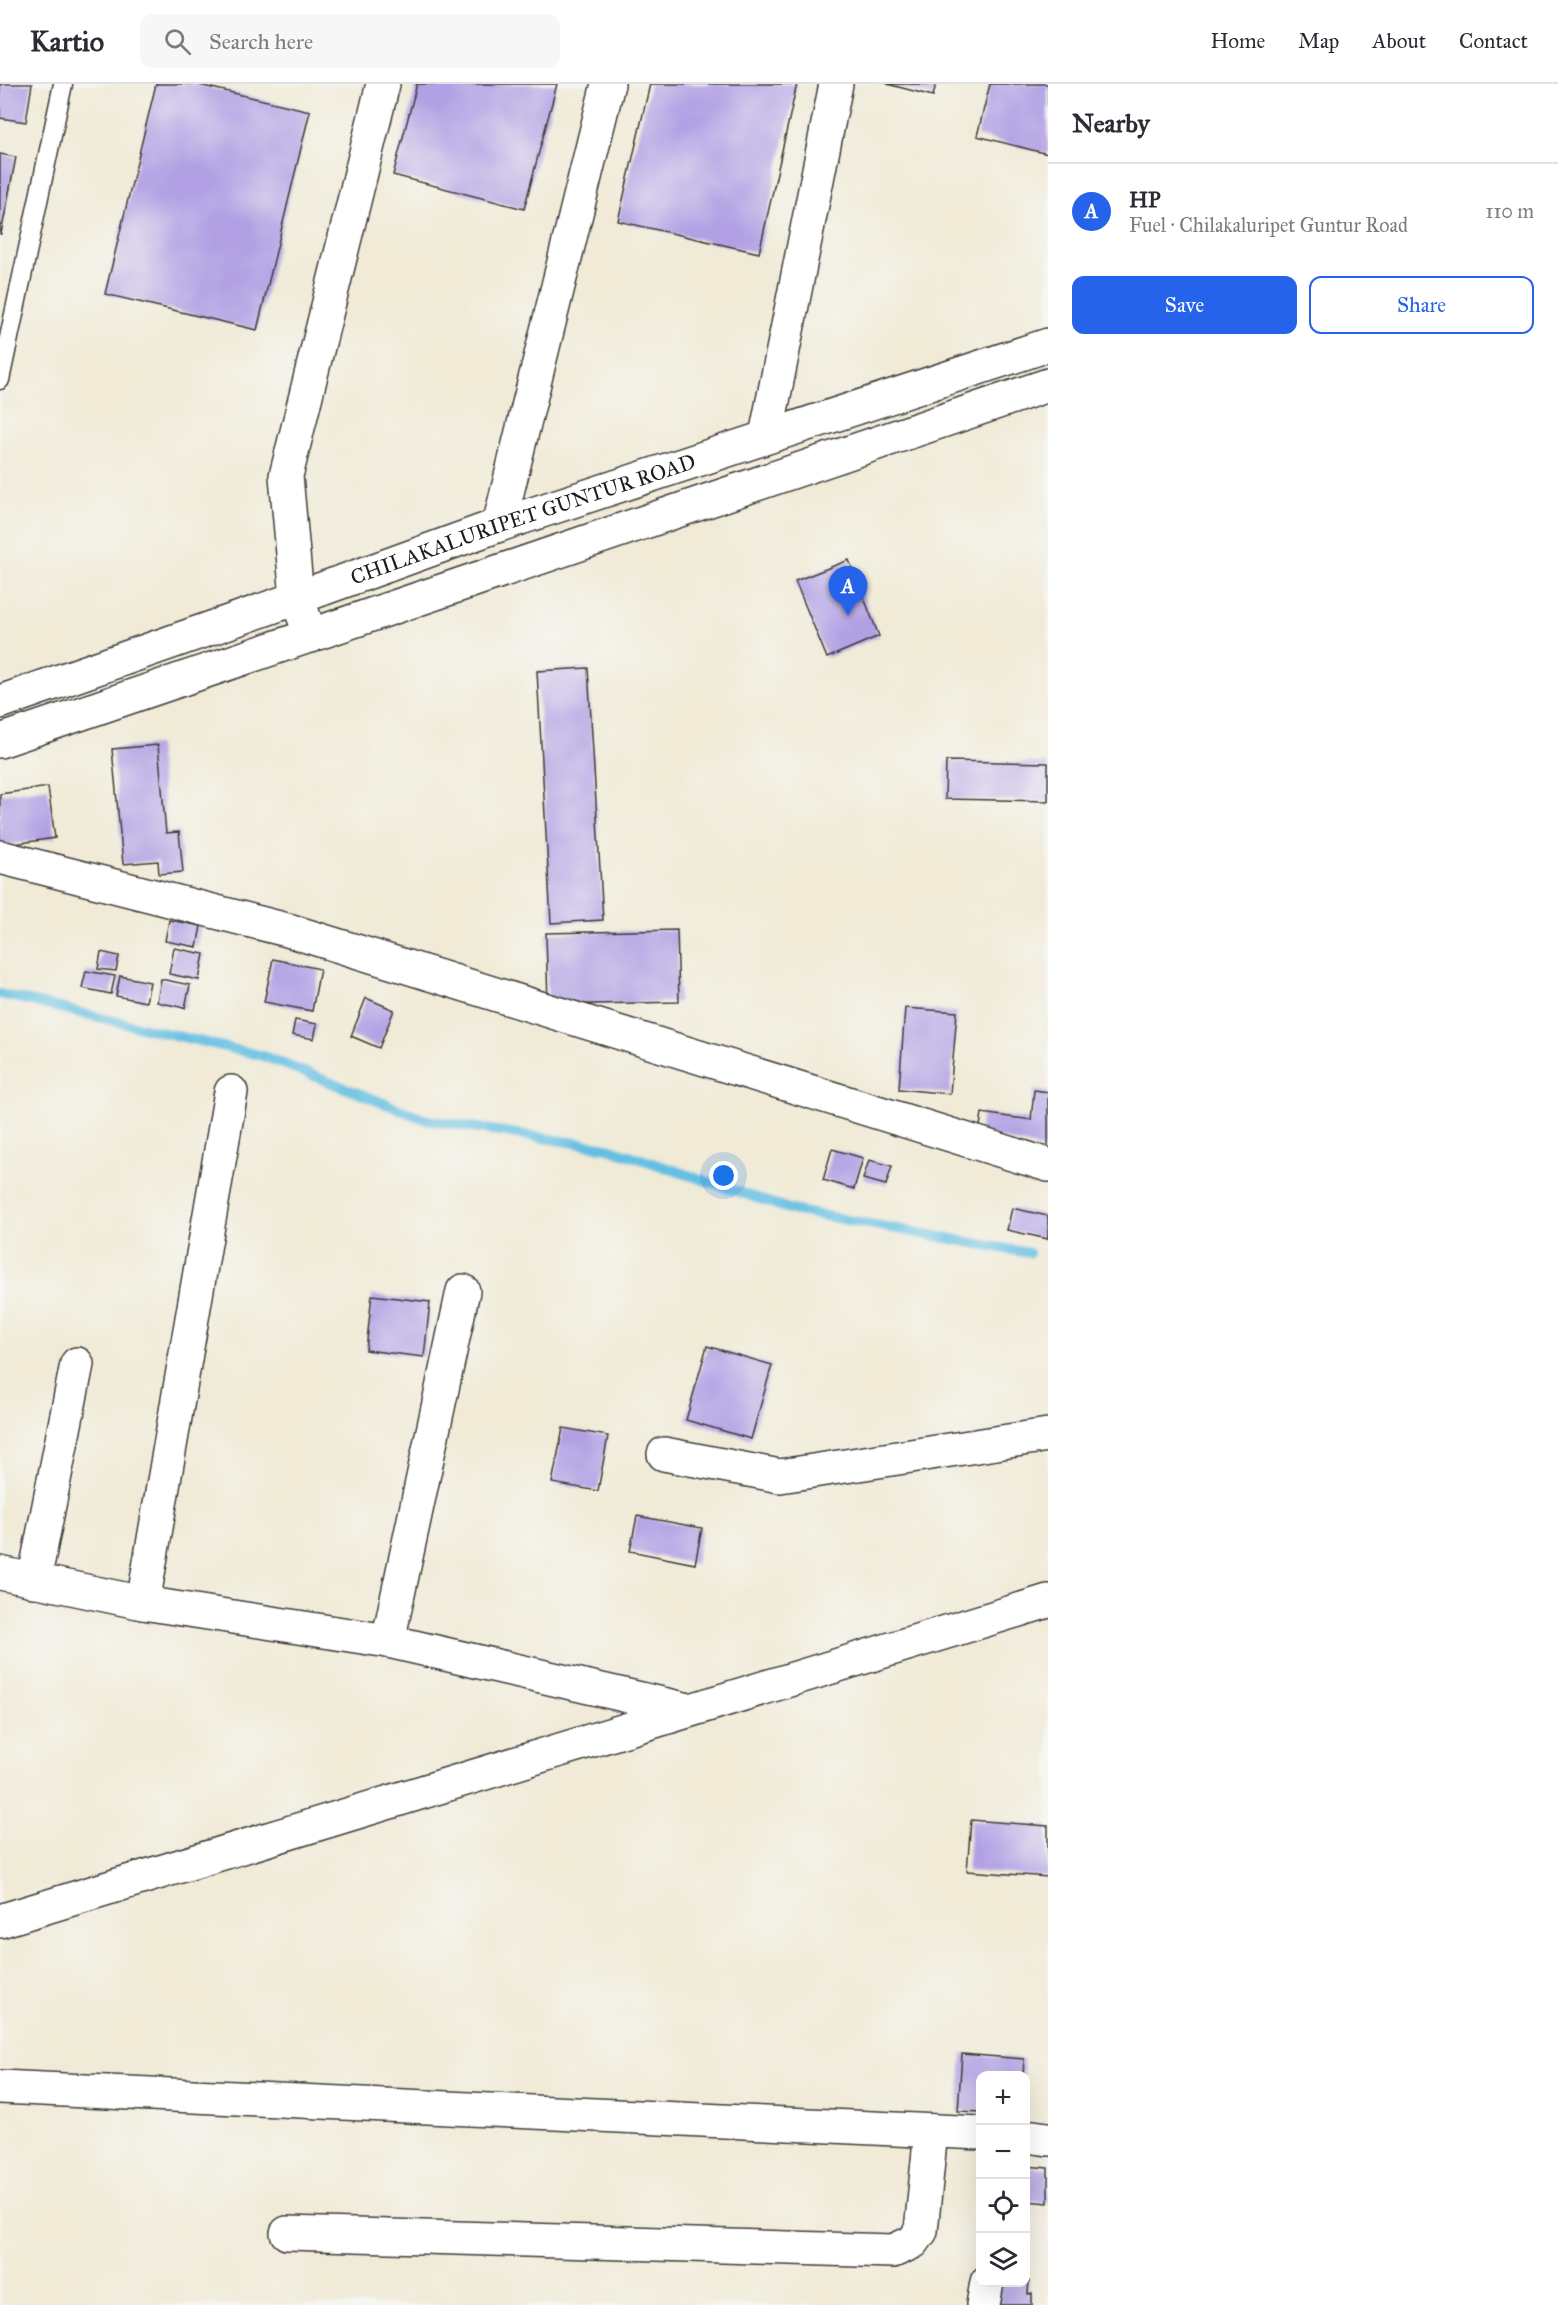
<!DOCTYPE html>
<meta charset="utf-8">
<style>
:root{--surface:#fff;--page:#f7f7f7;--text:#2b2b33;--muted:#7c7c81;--line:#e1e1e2;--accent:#2563eb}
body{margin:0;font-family:"IM FELL Great Primer",serif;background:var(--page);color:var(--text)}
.controls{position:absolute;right:18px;bottom:18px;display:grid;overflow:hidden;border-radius:12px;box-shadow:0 6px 24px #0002}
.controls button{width:54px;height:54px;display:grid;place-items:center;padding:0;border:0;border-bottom:2px solid var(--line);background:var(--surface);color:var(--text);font:30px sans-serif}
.you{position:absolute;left:724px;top:1092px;width:21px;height:21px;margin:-15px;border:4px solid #fff;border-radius:50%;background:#1a73e8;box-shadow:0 0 0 9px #1a73e833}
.badge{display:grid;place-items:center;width:39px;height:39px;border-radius:50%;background:var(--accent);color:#fff;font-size:20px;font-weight:700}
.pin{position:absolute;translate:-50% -50px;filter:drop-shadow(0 2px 3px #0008)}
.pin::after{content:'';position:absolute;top:32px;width:21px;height:18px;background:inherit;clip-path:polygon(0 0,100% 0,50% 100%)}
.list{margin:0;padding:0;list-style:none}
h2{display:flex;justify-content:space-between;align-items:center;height:78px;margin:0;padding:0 24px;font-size:26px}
h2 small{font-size:20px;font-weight:400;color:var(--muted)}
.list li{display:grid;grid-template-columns:39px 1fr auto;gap:18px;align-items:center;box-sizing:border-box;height:96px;padding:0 24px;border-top:2px solid var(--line)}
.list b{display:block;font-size:22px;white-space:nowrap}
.list p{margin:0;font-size:20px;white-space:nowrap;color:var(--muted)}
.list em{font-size:20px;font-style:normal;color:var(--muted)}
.actions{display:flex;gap:12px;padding:18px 24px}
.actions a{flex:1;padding:14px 0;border:2px solid var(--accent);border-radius:12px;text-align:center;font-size:21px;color:var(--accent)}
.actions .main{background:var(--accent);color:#fff}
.icon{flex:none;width:33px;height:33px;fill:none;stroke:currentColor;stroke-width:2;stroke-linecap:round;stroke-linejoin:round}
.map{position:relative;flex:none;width:1048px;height:2221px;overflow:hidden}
header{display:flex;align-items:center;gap:36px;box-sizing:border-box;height:84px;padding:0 30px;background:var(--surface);border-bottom:2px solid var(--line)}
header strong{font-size:28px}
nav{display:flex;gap:33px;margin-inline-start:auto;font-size:21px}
.search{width:420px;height:54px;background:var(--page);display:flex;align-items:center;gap:15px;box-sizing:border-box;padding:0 21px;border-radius:12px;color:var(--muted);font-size:22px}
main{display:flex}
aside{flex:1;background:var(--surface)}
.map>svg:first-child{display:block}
</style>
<header>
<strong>Kartio</strong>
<div class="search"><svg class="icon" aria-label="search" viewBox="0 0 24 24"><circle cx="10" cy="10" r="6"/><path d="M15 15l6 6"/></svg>Search here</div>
<nav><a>Home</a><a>Map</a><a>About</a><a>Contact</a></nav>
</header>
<main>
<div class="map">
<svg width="1048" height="2221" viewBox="0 0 1048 2221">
<rect width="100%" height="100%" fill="#f6f6f2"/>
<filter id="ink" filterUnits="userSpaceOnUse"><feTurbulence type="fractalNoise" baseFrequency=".0167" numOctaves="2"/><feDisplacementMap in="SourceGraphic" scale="12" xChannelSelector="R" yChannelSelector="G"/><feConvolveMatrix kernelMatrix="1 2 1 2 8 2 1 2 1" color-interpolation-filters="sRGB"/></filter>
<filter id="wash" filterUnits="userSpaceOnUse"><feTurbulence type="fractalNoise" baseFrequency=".008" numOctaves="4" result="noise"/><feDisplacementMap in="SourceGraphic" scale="24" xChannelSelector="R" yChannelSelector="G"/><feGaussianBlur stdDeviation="1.35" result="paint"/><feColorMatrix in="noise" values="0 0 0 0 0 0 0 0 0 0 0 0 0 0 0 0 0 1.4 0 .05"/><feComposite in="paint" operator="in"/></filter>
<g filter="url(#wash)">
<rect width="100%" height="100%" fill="#f0ead6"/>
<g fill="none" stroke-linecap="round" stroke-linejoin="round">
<polyline stroke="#64bfe2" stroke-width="10" points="0,910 263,972 427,1036 608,1064 792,1126 1029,1169"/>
</g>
<g id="blocks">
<g fill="#b1a0e4">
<polygon points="0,0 32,0 26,38 0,34"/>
<polygon points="156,0 195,0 310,27 257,246 105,210"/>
<polygon points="417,0 557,0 524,125 393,91"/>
<polygon points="650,0 797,0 759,169 618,137"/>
<polygon points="887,0 936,0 933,12"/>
<polygon points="990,0 1048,0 1048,70 977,52"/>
<polygon points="0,70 16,73 1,150 0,150"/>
<polygon points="849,476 879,552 827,574 795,497"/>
<polygon points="588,584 603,836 551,839 537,587"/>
<polygon points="158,661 166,749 179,748 183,788 159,790 158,777 123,780 112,665"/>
<polygon points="946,677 1048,679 1048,717 945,715"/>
<polygon points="48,703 55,754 0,762 0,710"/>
<polygon points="169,836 201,842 197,863 165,857"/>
<polygon points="677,846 679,918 548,921 546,849"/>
<polygon points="174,864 204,870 199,896 169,890"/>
<polygon points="101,868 119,872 116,887 98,885"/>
<polygon points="273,875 320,885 312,927 264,918"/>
<polygon points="86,887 115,892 111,910 82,904"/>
<polygon points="120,892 150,898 146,918 116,912"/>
<polygon points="161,895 190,901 185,924 157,918"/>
<polygon points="366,914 394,926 379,964 351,952"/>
<polygon points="905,924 957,928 950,1010 899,1005"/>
<polygon points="295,936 317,940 314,955 292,951"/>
<polygon points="1034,1006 1048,1008 1048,1066 979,1049 982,1029 1031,1036"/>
<polygon points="832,1065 863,1074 854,1105 823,1096"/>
<polygon points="869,1076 892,1082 886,1101 863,1095"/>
<polygon points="1012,1124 1048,1132 1048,1155 1007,1146"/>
<polygon points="372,1211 430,1218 424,1273 366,1266"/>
<polygon points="707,1262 772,1281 751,1355 686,1336"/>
<polygon points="563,1344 608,1352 598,1407 552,1399"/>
<polygon points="637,1432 702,1444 695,1480 630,1467"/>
<polygon points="971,1736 1048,1742 1048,1793 967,1787"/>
<polygon points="962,1970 1024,1975 1023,1992 981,1992 981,2028 958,2027"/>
<polygon points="1026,2082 1048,2084 1048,2119 1026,2117"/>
<polygon points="1026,2197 1029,2197 1028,2210 1032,2210 1032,2221 989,2221 998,2198"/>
</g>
</g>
</g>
<g filter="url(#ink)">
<use href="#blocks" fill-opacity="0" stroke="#3c3b38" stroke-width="1.5"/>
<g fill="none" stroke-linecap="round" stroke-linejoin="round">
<defs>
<polyline id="lane" points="0,296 63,0"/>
<g id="street">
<polyline points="766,352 836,0"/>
<polyline points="499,441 608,0"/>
<polyline points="311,552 297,514 286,392 383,0"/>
<polyline points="0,773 291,847 1048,1081"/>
<polyline points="664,1370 780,1392 1048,1351"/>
<polyline points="0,1489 143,1519 388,1557 689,1626"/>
<polyline points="34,1497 77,1280"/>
<polyline points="143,1519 231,1008"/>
<polyline points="388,1557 463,1207"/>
<polyline points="0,1837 1048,1517"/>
<polyline points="0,2003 981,2049"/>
<polyline points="1026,2052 1048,2055"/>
<polyline points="287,2149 893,2167 913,2158 921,2147 931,2047"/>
<polyline points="983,2221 987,2198"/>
</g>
<g id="highway">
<path id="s1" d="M0 618 297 514 499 441 1048 261"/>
<polyline points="0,657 1048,301"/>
</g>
</defs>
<use href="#lane" stroke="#3c3b38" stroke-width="21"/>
<use href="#street" stroke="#3c3b38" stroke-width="36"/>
<use href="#highway" stroke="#3c3b38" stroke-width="36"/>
<use href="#lane" stroke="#fff" stroke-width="18"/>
<use href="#street" stroke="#fff" stroke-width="33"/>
<use href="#highway" stroke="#fff" stroke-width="33"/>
</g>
</g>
<g text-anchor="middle" stroke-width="4.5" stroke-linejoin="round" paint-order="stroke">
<g font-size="21" fill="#1c1c1c" stroke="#f6f6f2">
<text dy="7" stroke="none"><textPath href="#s1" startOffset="554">CHILAKALURIPET GUNTUR ROAD</textPath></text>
</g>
</g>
</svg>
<div class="controls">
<button>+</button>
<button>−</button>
<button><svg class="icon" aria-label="locate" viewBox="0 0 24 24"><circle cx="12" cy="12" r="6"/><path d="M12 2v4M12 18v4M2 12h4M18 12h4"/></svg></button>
<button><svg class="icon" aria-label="layers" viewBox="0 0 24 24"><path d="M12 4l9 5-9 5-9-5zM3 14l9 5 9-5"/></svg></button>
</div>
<div class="you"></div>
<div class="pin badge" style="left:848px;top:532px">A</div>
</div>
<aside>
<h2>Nearby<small></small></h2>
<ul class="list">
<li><span class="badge">A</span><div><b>HP</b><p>Fuel · Chilakaluripet Guntur Road</p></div><em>110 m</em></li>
</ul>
<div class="actions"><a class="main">Save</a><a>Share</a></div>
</aside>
</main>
